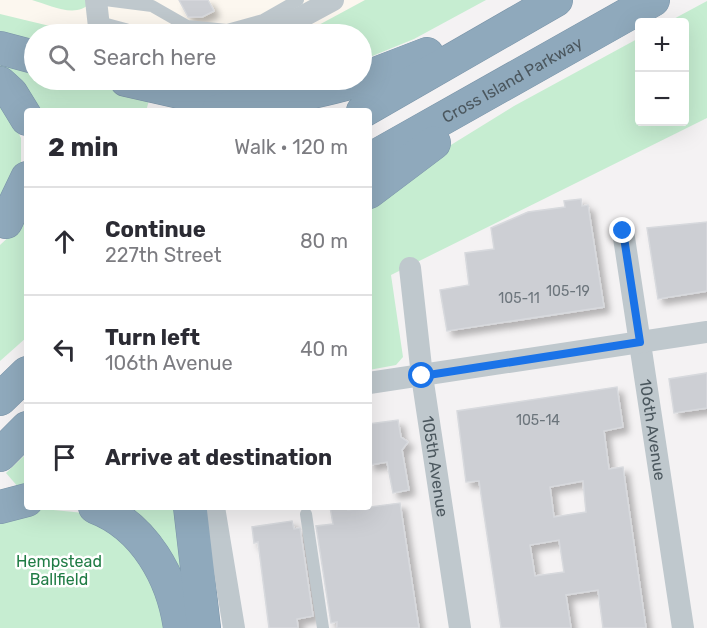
<!DOCTYPE html>
<meta charset="utf-8">
<style>
:root{--surface:#fff;--page:#f2f2f3;--text:#2b2b33;--muted:#7c7c81;--line:#e1e1e2}
body{margin:0;font-family:Rubik,sans-serif;background:var(--page);color:var(--text)}
.controls{position:absolute;right:18px;top:18px;display:grid;overflow:hidden;border-radius:6px;box-shadow:0 6px 24px #0002}
.controls button{width:54px;height:54px;display:grid;place-items:center;padding:0;border:0;border-bottom:2px solid var(--line);background:var(--surface);color:var(--text);font:30px sans-serif}
.stop{position:absolute;width:18px;height:18px;margin:-14px;border:4px solid #1a73e8;border-radius:50%;background:#fff}
.stop.end{background:#1a73e8;border-color:#fff;box-shadow:0 2px 6px #0008}
.list{margin:0;padding:0;list-style:none}
h2{display:flex;justify-content:space-between;align-items:center;height:78px;margin:0;padding:0 24px;font-size:26px}
h2 small{font-size:20px;font-weight:400;color:var(--muted)}
.list li{display:grid;grid-template-columns:39px 1fr auto;gap:18px;align-items:center;box-sizing:border-box;height:108px;padding:0 24px;border-top:2px solid var(--line)}
.list b{display:block;font-size:22px;white-space:nowrap}
.list p{margin:0;font-size:20px;white-space:nowrap;color:var(--muted)}
.list em{font-size:20px;font-style:normal;color:var(--muted)}
.icon{flex:none;width:33px;height:33px;fill:none;stroke:currentColor;stroke-width:2;stroke-linecap:round;stroke-linejoin:round}
.map{position:relative;flex:none;width:707px;height:628px;overflow:hidden}
.search{position:absolute;background:var(--surface);box-shadow:0 6px 24px #0002;left:24px;top:24px;width:348px;height:66px;display:flex;align-items:center;gap:15px;box-sizing:border-box;padding:0 21px;border-radius:33px;color:var(--muted);font-size:22px}
.panel{position:absolute;background:var(--surface);box-shadow:0 6px 24px #0002;left:24px;top:108px;width:348px;height:402px;border-radius:6px}
.map>svg:first-child{display:block}
</style>
<div class="map">
<svg width="707" height="628" viewBox="0 0 707 628">
<defs>
<filter id="shadow"><feDropShadow dx="5.5" dy="5.5" stdDeviation="3" flood-color="#0004"/></filter>
</defs>
<rect width="100%" height="100%" fill="#f4f2f3"/>
<polygon fill="#fcf7ef" points="0,0 386,0 324,34 34,34 0,27"/>
<g fill="#c6edd1">
<path d="M32 0H89L90 3C76 19 50 5 32 0Z"/>
<polygon points="365,0 486,0 414,39 365,59 366,70 362,71 362,34 302,34"/>
<polygon points="707,1 707,118 391,275 403,357 396,365 369,370 369,202 446,148 514,106 639,38 640,122 684,122 684,22 668,22"/>
<polygon points="0,14 83,34 34,34 34,45 0,36"/>
<polygon points="0,59 34,68 34,80 80,80 150,97 146,111 35,111 0,71"/>
<polygon points="174,80 327,80 231,90"/>
<polygon points="0,96 21,138 21,177 0,203"/>
<polygon points="27,220 27,337 0,361 0,245"/>
<polygon points="27,453 27,487 19,488 6,473"/>
<polygon points="128,507 178,507 194,628"/>
<polygon points="33,508 84,513 125,536 154,571 168,628 0,628 0,517"/>
</g>
<g fill="#cdcfd4" stroke="#d7d9dd" stroke-width="1.5" fill-rule="evenodd" filter="url(#shadow)">
<polygon points="179,0 208,0 214,11 202,17 188,17"/>
<polygon points="581,199 582,206 588,205 604,307 447,331 440,290 469,285 465,253 494,249 491,228 528,212 565,207 564,201"/>
<polygon points="707,222 707,291 658,299 647,228"/>
<polygon points="707,373 707,408 674,413 669,379"/>
<path d="M617 387 623 427 604 431 609 469 623 467 646 628H603L598 590 566 595 571 628H501L479 481 466 482 457 411ZM583 481 586 512 554 517 550 487ZM559 540 564 572 535 576 530 545Z"/>
<polygon points="398,420 401,437 408,442 402,450 409,490 393,493 387,462 369,465 369,424"/>
<polygon points="400,503 419,628 337,628 337,622 331,623 316,526 333,524 330,507 348,507 348,510"/>
<polygon points="292,521 294,529 300,528 313,616 297,619 298,628 269,628 258,542 254,543 252,527"/>
</g>
<g fill="none" stroke-linecap="round" stroke-linejoin="round">
<defs>
<g id="highway">
<polyline points="0,48 34,57"/>
<polyline points="362,79 427,54"/>
<polyline points="126,80 188,94 244,100"/>
<polyline points="0,83 11,93 27,119"/>
<path d="M218 111C265 100 312 95 359 80"/>
<polyline points="363,111 556,0"/>
<path id="s3" d="M369 160 653 0"/>
<polyline points="369,192 434,143"/>
<polyline points="6,222 27,178"/>
<polyline points="0,399 27,373"/>
<polyline points="0,455 27,428"/>
<polyline points="0,507 27,500"/>
<path d="M95 507C145 526 173 578 180 628"/>
<polyline points="190,507 204,628"/>
</g>
</defs>
<use href="#highway" stroke="#7a94a8" stroke-width="34"/>
<g stroke="#bfc8cd" stroke-width="12">
<polyline points="105,0 152,6 187,26 227,30 263,20 298,0"/>
<polyline points="306,514 323,628"/>
</g>
<g stroke="#bfc8cd" stroke-width="22">
<polyline points="96,0 99,27 125,34"/>
<polyline points="270,34 333,0"/>
<path id="s1" d="M623 231 683 628"/>
<path id="s2" d="M410 268 422 376 460 628"/>
<polyline points="369,383 707,332"/>
<polyline points="214,507 234,628"/>
</g>
<use href="#highway" stroke="#8fa9bc" stroke-width="33"/>
</g>
<g fill="none" stroke-linecap="round" stroke-linejoin="round">
<polyline stroke="#1a73e8" stroke-width="8" points="422,376 640,342 623,231"/>
</g>
<g text-anchor="middle" stroke-width="5" stroke-linejoin="round" paint-order="stroke">
<g font-size="14" fill="#6c757c">
<text x="568" y="296">105-19</text>
<text x="519" y="303">105-11</text>
<text x="538" y="425">105-14</text>
</g>
<g font-size="16" fill="#4b575e" stroke="#fff">
<text dy="6" stroke="none"><textPath href="#s3" startOffset="164">Cross Island Parkway</textPath></text>
<text dy="6" stroke="none"><textPath href="#s1" startOffset="201">106th Avenue</textPath></text>
<text dy="6" stroke="none"><textPath href="#s2" startOffset="200">105th Avenue</textPath></text>
</g>
<g font-size="16" fill="#207c45" stroke="#fff">
<text x="59" y="567">Hempstead<tspan x="59" dy="18">Ballfield</tspan></text>
</g>
</g>
</svg>
<div class="controls">
<button>+</button>
<button>−</button>
</div>
<div class="stop" style="left:422px;top:376px"></div>
<div class="stop end" style="left:623px;top:231px"></div>
<div class="search"><svg class="icon" aria-label="search" viewBox="0 0 24 24"><circle cx="10" cy="10" r="6"/><path d="M15 15l6 6"/></svg>Search here</div>
<section class="panel">
<h2>2 min<small>Walk · 120 m</small></h2>
<ul class="list">
<li><svg class="icon" aria-label="ahead" viewBox="0 0 24 24"><path d="M12 20V5M6 11l6-6 6 6"/></svg><div><b>Continue</b><p>227th Street</p></div><em>80 m</em></li>
<li><svg class="icon" aria-label="left" viewBox="0 0 24 24"><path d="M17 20v-9H6M10 6l-5 5 5 5"/></svg><div><b>Turn left</b><p>106th Avenue</p></div><em>40 m</em></li>
<li><svg class="icon" aria-label="arrive" viewBox="0 0 24 24"><path d="M6 21V4h12l-3 4 3 4H6"/></svg><div><b>Arrive at destination</b></div></li>
</ul>
</section>
</div>
